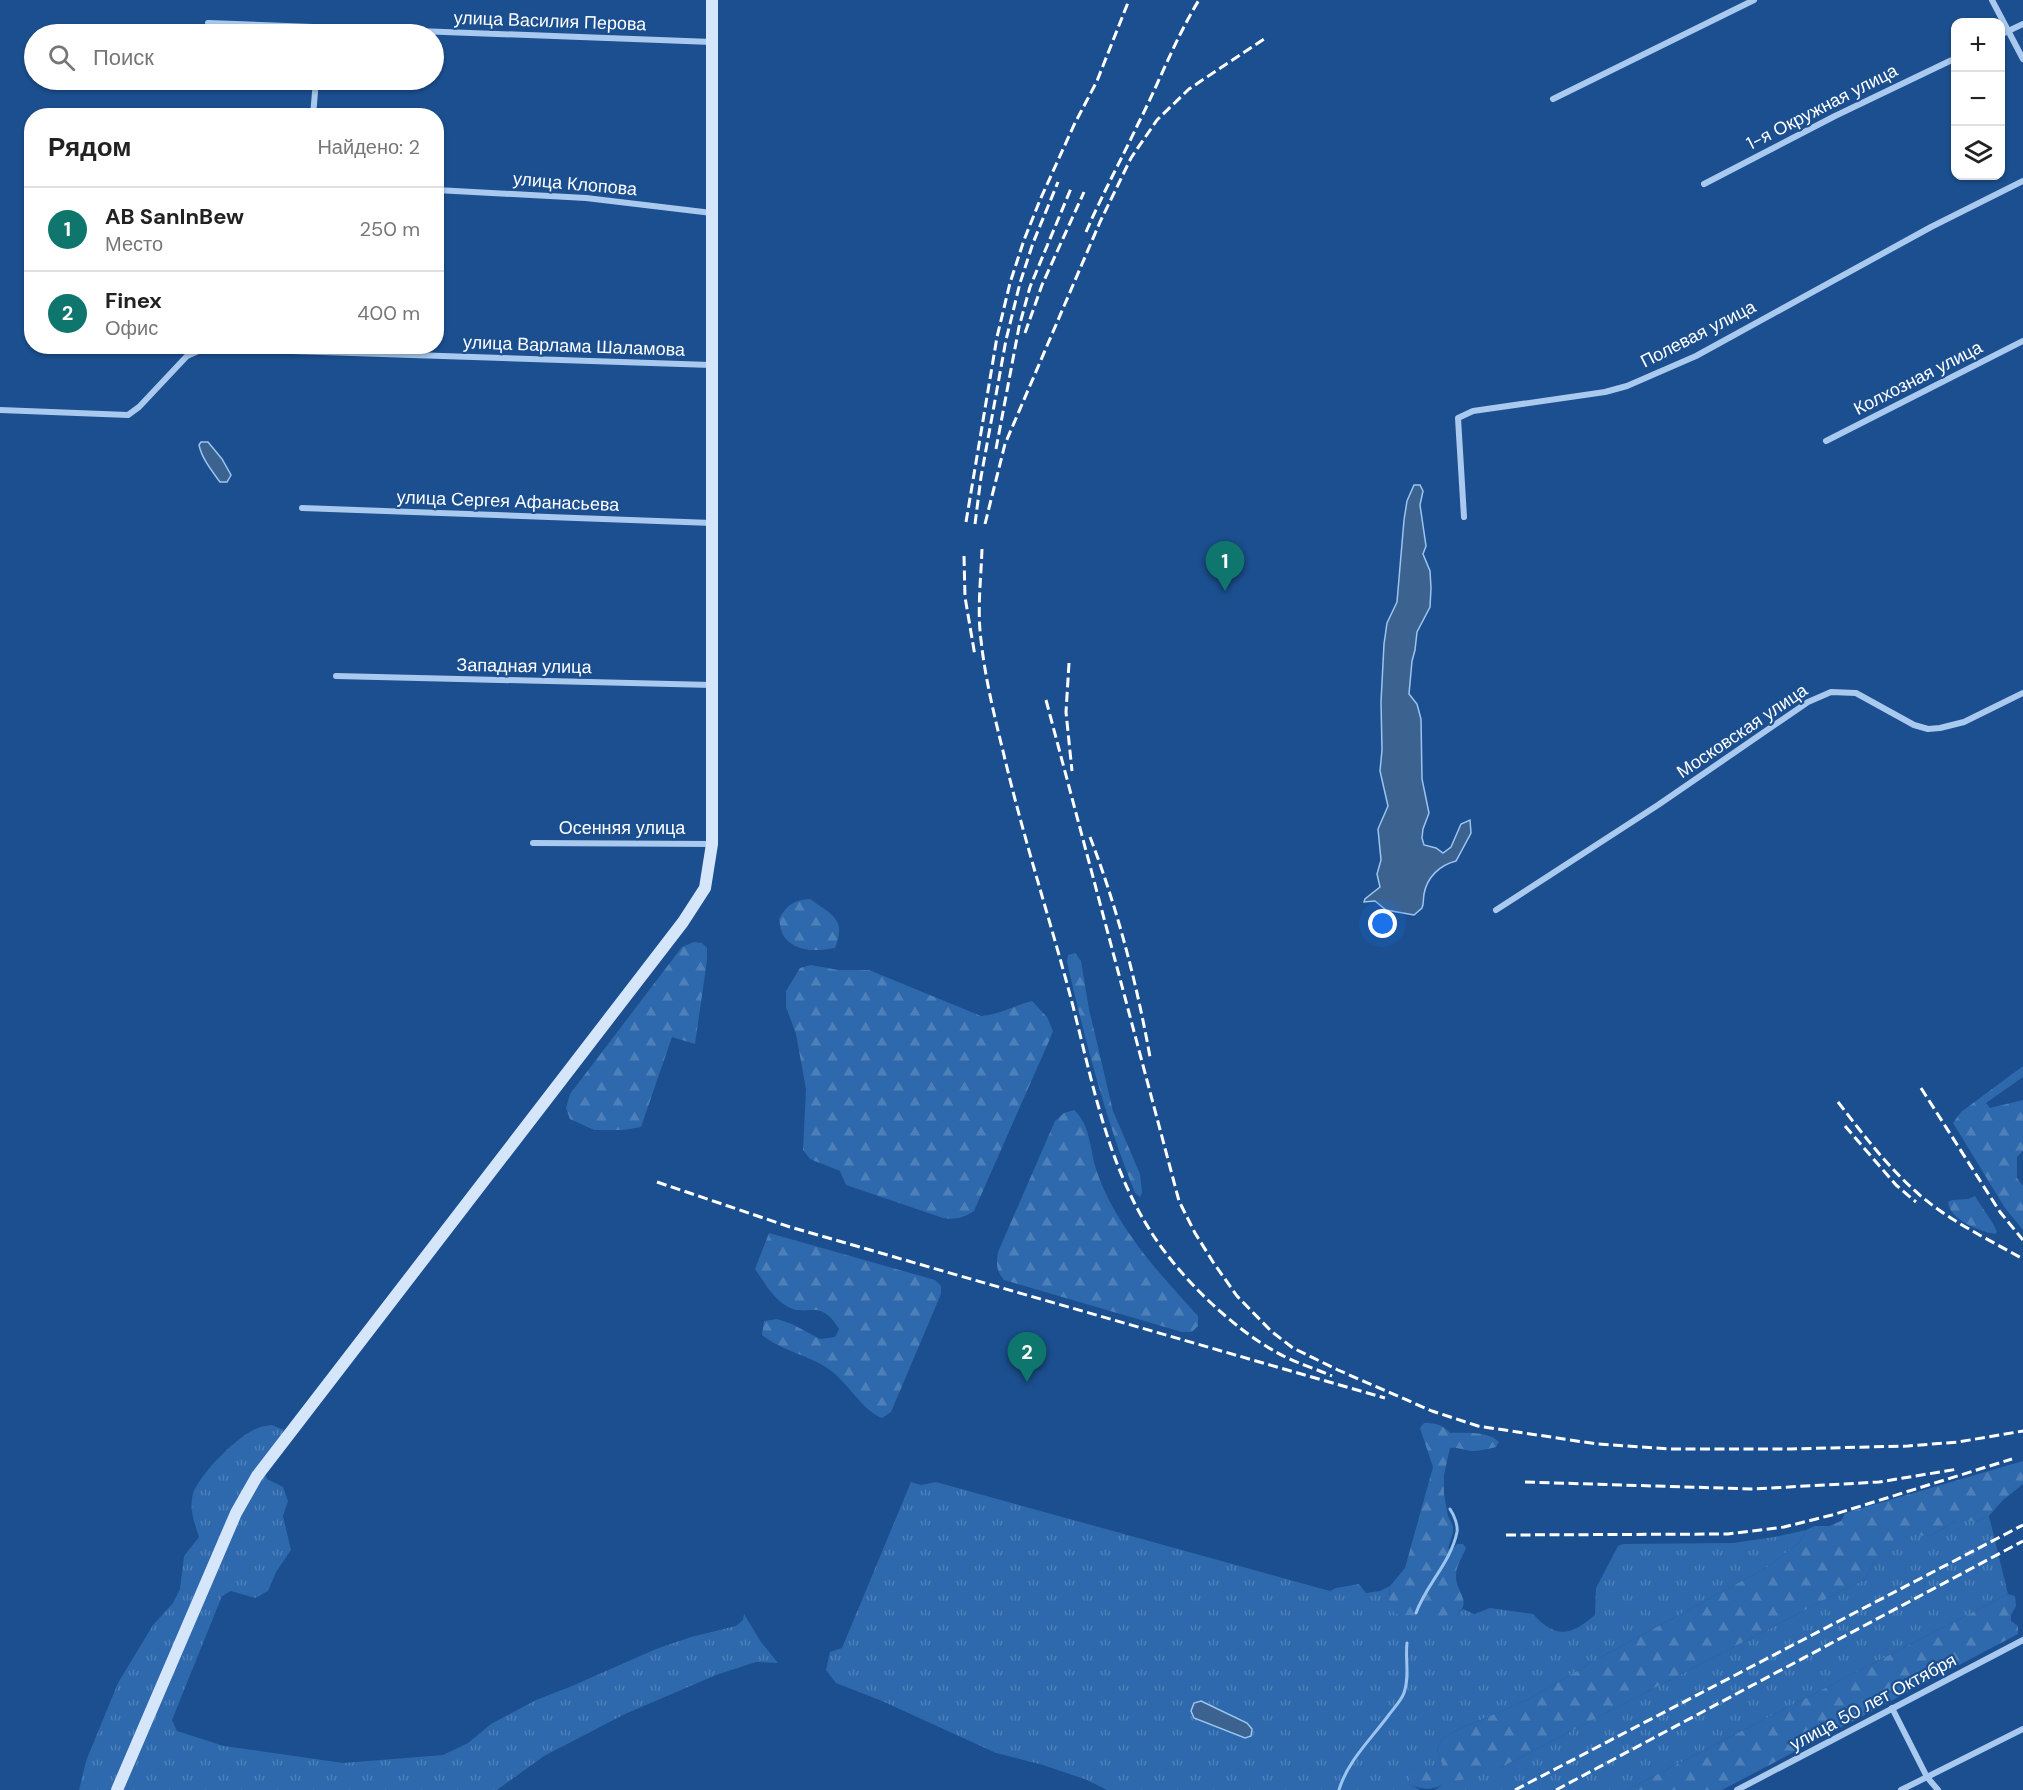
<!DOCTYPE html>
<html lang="ru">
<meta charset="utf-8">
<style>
:root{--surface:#fff;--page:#f2f2f2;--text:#222;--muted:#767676;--line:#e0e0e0;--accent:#0f766e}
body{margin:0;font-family:"DM Sans",sans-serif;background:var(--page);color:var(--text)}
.controls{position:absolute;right:18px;top:18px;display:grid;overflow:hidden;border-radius:12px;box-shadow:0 2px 4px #0004}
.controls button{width:54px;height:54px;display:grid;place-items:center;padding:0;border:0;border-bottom:2px solid var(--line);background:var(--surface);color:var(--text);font:30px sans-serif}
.you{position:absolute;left:1383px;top:924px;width:21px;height:21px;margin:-15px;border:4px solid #fff;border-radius:50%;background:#1a73e8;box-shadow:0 0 0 9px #1a73e833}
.badge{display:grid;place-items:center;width:39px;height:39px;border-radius:50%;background:var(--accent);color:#fff;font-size:20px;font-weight:700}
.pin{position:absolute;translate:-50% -50px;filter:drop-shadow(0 2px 3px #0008)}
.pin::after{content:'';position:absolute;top:32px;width:21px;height:18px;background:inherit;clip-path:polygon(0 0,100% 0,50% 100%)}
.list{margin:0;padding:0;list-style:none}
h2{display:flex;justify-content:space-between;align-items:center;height:78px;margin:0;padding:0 24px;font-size:26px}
h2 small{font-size:20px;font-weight:400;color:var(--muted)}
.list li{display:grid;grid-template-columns:39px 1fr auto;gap:18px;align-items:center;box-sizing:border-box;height:84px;padding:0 24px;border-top:2px solid var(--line)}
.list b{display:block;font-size:22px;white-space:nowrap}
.list p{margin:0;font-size:20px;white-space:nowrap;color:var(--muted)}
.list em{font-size:20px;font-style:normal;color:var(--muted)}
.icon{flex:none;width:33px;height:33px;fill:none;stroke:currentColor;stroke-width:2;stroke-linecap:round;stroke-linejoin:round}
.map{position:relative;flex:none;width:2023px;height:1790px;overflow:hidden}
.search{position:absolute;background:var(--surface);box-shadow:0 2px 4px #0004;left:24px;top:24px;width:420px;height:66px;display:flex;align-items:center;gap:15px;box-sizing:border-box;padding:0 21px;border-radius:33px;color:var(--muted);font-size:22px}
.panel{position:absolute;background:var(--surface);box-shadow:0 2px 4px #0004;left:24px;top:108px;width:420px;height:246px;border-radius:24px}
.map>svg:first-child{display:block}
</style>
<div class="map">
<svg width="2023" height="1790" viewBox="0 0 2023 1790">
<defs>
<pattern id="grass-tufts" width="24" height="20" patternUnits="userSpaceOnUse" patternTransform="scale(1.5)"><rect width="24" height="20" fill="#2e69ad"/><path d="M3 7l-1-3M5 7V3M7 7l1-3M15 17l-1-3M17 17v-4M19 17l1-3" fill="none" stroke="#4d80b9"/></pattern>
<pattern id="forest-firs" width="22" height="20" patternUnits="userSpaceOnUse" patternTransform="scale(1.5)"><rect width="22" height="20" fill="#2e69ad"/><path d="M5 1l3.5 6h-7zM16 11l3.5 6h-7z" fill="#4d80b9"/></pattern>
</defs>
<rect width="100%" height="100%" fill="#1b4f8f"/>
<g fill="url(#grass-tufts)">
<path d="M272 1425 284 1430 277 1443 262 1465 267 1479 283 1487 288 1501 283 1516 291 1550 276 1572 268 1591 255 1598 231 1591 222 1596 172 1720 177 1731 224 1746 343 1763 443 1755 468 1743 491 1724 536 1700 572 1686 656 1649 691 1637 736 1626 743 1620 744 1614 761 1642 778 1663 756 1662 716 1675 625 1714 544 1756 497 1790H79L86 1761 118 1683 153 1625 173 1603 180 1589 184 1556 199 1537C194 1522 188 1506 194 1491 202 1472 239 1434 258 1428 262 1426 267 1426 272 1425Z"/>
<path d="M911 1482 921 1485 936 1482 1330 1591 1336 1588 1359 1584 1366 1593 1380 1591 1390 1586 1389 1595 1448 1615H1457L1463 1609 1474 1614 1490 1608 1533 1614C1556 1639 1570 1636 1595 1615L1596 1588 1618 1546 1623 1544 1733 1543 1774 1537 1806 1530 1799 1543 1766 1568 1603 1656 1529 1699 1455 1731 1442 1739 1437 1749 1442 1764 1439 1772 1411 1785 1420 1790H1107L1087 1780 1043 1765 996 1753 882 1701 836 1683 826 1670 830 1652 842 1648Z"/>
<polygon points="1989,1516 2008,1594 1627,1790 1435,1790 1442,1785 1502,1767 1865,1579 1873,1564 1883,1552 1913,1534 1930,1536 1956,1521 1976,1521"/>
</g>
<g fill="url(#forest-firs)">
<path d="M810 899C832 915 847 919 835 948 818 951 798 953 785 938 781 933 780 925 779 919 787 905 794 900 810 899Z"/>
<polygon points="694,942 702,943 707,948 707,961 695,1044 672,1037 641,1127 623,1130 594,1130 570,1119 566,1108 570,1094 682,947"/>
<path d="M1075 953 1081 961 1089 1009 1113 1111 1140 1174 1142 1193 1140 1197 1135 1193C1105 1118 1085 1040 1067 962L1068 955Z"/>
<path d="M811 965 838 970H869L981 1016C1000 1014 1013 1006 1032 1001L1047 1017 1053 1031 1049 1041 974 1211C963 1218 956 1220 943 1218L846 1185 840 1171 810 1159 803 1150 806 1089 796 1034 786 1007V991L800 968Z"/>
<polygon points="2023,1066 2023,1077 1986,1103 1990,1108 2023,1100 2023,1151 2017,1157 2017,1178 2023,1186 2023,1230 2005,1208 1953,1123 1961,1112"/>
<path d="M1074 1110C1090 1124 1090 1149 1096 1169 1115 1226 1158 1272 1198 1316V1326L1192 1332H1182L1004 1280C996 1270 996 1264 998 1252L1055 1121 1064 1113Z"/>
<path d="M1975 1196C1981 1207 1993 1221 1997 1232L1995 1234C1979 1231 1950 1220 1948 1202L1952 1200 1968 1199Z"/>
<path d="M769 1233 935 1280 941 1286V1294L891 1412 882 1418C863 1411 848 1383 830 1370 809 1355 782 1351 762 1335L764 1321 777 1319 792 1324 820 1339 835 1337 839 1329C818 1294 806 1322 782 1303 771 1295 763 1280 755 1269Z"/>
<path d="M1424 1423C1436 1423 1443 1425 1450 1433 1465 1433 1488 1431 1499 1442L1496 1447C1488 1449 1480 1451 1471 1451 1463 1450 1458 1447 1450 1448L1444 1475V1494L1448 1516 1453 1526V1533L1448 1548 1451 1551 1457 1544H1463L1466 1548C1463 1556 1456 1566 1456 1575 1455 1592 1473 1600 1457 1615L1425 1617 1395 1614 1389 1604 1390 1586 1405 1568 1433 1467 1420 1428Z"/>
<path d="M2023 1461V1484L2002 1501 1989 1516 1976 1521H1956L1930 1536 1913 1535 1883 1553 1873 1564 1865 1579 1502 1767 1471 1778 1456 1781 1452 1786 1442 1785C1432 1790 1422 1790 1411 1785V1772L1431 1768 1439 1771 1442 1764 1437 1749 1442 1739 1455 1731 1529 1699 1603 1656 1766 1568 1799 1543 1806 1530 1815 1526H1829L1841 1521 1845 1513Z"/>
<polygon points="2008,1594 2015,1596 2016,1606 2011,1615 2011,1621 2018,1626 2018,1634 1722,1790 1627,1790"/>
</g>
<g fill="#3c6290" stroke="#9cc4f0" stroke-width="1.5">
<path d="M201 442H208L222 459 231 475 227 482H220C212 471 202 459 199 445Z"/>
<path d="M1414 485H1420L1423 491 1420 505 1426 546 1423 554 1430 571 1431 588 1430 607 1417 632 1415 650 1412 661 1409 694 1417 704 1421 719 1422 779 1429 813 1423 829 1422 838 1424 845 1436 848 1443 853 1451 847 1461 824 1470 820 1471 833 1456 861C1440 865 1427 877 1424 894 1423 900 1424 903 1422 908L1414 915 1386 910 1375 901 1364 902 1365 899 1380 887 1377 874 1381 860 1378 829 1388 806 1380 771 1382 750 1381 702 1384 644 1387 623 1397 602 1404 520 1407 501Z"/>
<polygon points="1201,1701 1247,1723 1252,1729 1251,1736 1245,1738 1194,1718 1191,1711 1194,1703"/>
</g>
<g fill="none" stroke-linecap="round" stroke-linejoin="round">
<g stroke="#9cc4f0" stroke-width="3">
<path d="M1416 1613C1426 1585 1451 1562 1457 1532 1458 1525 1454 1515 1450 1509"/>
<path d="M1339 1790C1347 1762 1371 1739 1388 1716 1393 1709 1401 1701 1404 1693 1410 1676 1405 1661 1407 1643"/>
</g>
<g stroke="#a9c9ee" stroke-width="6">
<polyline points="1992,0 2023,59"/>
<polyline points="208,23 712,42"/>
<polyline points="2000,35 2023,24"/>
<polyline points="1553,99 1754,0"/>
<polyline points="313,116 316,80"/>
<polyline points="1704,184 1835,116 1956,58"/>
<polyline points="436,190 586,198 712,213"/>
<polyline points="0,410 128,415 139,407 187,356 205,348 711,365"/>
<polyline points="1826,441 2023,341"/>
<polyline points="302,508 712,523"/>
<polyline points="1464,517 1458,418 1473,411 1605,392 1627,386 1696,356 1931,227 2023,181"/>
<polyline points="336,676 712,685"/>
<polyline points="533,843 712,844"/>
<polyline points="1496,910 1658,805 1808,702 1831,692 1856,693 1914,725 1928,729 1940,728 1964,722 2023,693"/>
<polyline points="1892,1708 1927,1777 1938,1790"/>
<polyline points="1737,1790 2023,1640"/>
<polyline points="1901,1790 2023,1729"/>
</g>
<polyline stroke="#d6e6fa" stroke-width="12" points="117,1790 236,1513 257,1476 683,922 705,888 712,844 712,0"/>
<g stroke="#fff" stroke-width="3" stroke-dasharray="10 4.5" stroke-linecap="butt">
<path d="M1086 232C1102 195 1121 160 1138 124 1159 83 1175 39 1199 0"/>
<polyline points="1025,333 1042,285 1084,192"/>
<polyline points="996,449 1019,327 1030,287 1072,186"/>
<polyline points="966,522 997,337 1010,283 1024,240 1040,200 1074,125 1097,81 1129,0"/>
<polyline points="975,524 981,477 1006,340 1020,283 1033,243 1058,182"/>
<polyline points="985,524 1005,444 1100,222 1131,158 1157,120 1189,89 1267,37"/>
<path d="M982 549C981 579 977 610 981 640 985 677 994 715 1003 751 1021 828 1045 904 1066 980 1090 1066 1103 1159 1153 1235 1181 1278 1231 1327 1276 1352 1293 1362 1314 1368 1332 1376"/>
<polyline points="964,556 965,597 975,656"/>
<polyline points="1069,663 1066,712 1072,771"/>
<polyline points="1046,700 1179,1201 1195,1233 1213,1262 1237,1296 1271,1331 1293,1348 1338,1370 1432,1411 1478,1426 1597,1444 1670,1449 1791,1449 1908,1446 1958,1442 2023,1431"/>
<path d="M1090 837C1117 907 1137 984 1150 1057"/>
<polyline points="1921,1088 2000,1212 2023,1240"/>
<path d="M1838 1102C1868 1141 1899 1182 1939 1210 1966 1229 1995 1243 2023 1259"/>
<polyline points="1845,1126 1896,1185 1916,1202"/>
<polyline points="657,1182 790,1227 1385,1398"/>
<polyline points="1525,1482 1752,1489 1879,1482 1958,1469"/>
<polyline points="1506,1535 1728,1534 1784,1527 1832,1515 2012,1459"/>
<polyline points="1515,1790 2023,1525"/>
<polyline points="1556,1790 2023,1541"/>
</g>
</g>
<g text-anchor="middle" stroke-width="4.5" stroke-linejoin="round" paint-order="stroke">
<g font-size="18" fill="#fff" stroke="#1b4f8f">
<text transform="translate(550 21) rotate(2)" y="6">улица Василия Перова</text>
<text transform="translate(1822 107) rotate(-27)" y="6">1-я Окружная улица</text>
<text transform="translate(575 184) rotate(5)" y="6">улица Клопова</text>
<text transform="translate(1698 334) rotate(-27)" y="6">Полевая улица</text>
<text transform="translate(574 346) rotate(2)" y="6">улица Варлама Шаламова</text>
<text transform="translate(1918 378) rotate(-27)" y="6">Колхозная улица</text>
<text transform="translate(508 501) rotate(2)" y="6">улица Сергея Афанасьева</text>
<text transform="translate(524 666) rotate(1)" y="6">Западная улица</text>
<text transform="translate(1742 731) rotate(-34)" y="6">Московская улица</text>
<text x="622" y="834">Осенняя улица</text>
<text transform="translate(1873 1702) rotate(-28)" y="6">улица 50 лет Октября</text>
</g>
</g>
</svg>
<div class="controls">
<button>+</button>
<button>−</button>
<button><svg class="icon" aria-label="layers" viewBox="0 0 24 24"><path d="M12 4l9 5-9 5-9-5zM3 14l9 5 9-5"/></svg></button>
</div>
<div class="you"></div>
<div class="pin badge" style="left:1225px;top:591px">1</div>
<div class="pin badge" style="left:1027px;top:1382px">2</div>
<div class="search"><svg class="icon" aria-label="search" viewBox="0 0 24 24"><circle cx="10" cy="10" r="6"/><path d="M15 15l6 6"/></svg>Поиск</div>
<section class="panel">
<h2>Рядом<small>Найдено: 2</small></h2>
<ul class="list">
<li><span class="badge">1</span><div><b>AB SanInBew</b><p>Место</p></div><em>250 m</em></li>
<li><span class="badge">2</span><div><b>Finex</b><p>Офис</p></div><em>400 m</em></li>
</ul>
</section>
</div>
